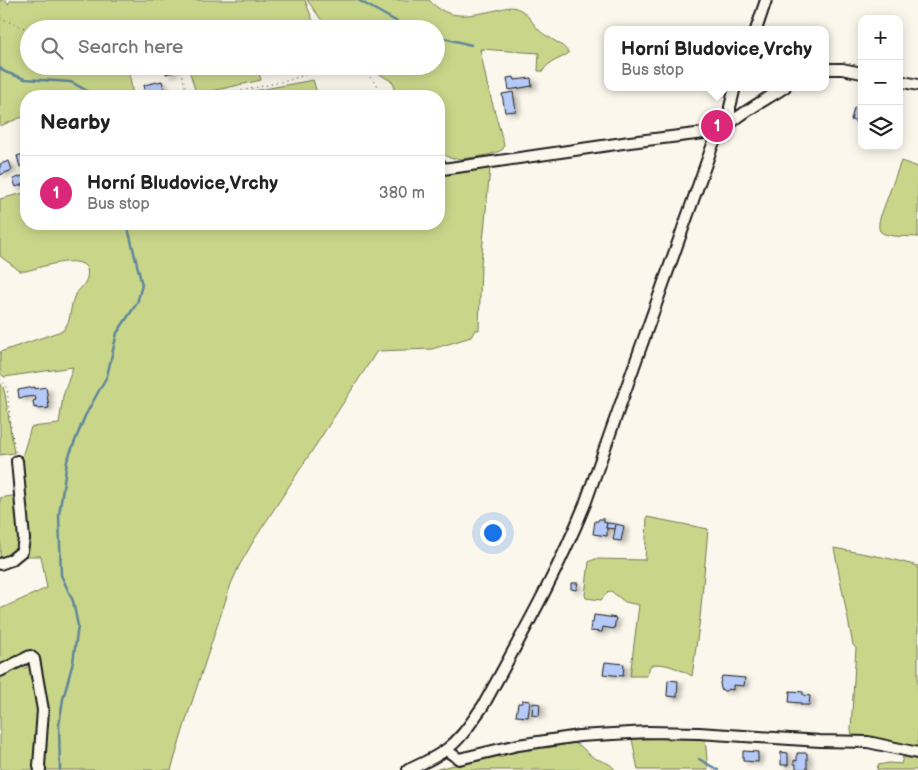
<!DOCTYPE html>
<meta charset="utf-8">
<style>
:root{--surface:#fff;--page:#f2f2f2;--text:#222;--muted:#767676;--line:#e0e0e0;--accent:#db2777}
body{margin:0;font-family:"Balsamiq Sans",sans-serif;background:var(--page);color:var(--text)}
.controls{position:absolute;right:15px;top:15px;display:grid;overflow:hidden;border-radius:10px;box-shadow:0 2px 12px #0003}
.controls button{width:45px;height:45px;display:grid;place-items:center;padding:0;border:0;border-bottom:1px solid var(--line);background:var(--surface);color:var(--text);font:25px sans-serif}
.you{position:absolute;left:492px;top:532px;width:18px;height:18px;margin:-12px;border:4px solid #fff;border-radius:50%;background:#1a73e8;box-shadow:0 0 0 8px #1a73e833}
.badge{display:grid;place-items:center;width:32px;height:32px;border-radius:50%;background:var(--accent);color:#fff;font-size:16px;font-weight:700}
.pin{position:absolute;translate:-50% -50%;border:2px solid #fff;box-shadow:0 1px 5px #0006}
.popup{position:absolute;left:604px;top:26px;width:225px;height:65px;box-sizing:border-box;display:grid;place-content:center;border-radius:10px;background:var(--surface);filter:drop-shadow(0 1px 4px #0005);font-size:16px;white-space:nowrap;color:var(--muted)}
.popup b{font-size:19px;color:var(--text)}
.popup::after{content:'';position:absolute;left:50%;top:100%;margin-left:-10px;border:10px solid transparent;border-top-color:var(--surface)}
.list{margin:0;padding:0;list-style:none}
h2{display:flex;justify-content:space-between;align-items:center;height:65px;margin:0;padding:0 20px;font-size:21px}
h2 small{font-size:16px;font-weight:400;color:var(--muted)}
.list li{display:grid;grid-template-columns:32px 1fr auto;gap:15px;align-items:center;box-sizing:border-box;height:75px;padding:0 20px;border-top:1px solid var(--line)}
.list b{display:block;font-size:19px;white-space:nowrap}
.list p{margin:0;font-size:16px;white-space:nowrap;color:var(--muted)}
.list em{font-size:16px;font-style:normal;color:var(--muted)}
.icon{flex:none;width:28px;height:28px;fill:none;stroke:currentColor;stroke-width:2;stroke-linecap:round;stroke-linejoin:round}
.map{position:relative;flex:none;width:918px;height:770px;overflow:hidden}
.search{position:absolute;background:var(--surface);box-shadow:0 2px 12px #0003;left:20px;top:20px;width:425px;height:55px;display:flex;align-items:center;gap:12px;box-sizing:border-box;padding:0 18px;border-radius:28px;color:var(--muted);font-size:19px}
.panel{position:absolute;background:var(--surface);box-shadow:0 2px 12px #0003;left:20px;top:90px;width:425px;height:140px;border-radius:20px}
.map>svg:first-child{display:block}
</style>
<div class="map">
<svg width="918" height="770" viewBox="0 0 918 770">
<defs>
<filter id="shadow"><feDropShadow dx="4.5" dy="2.5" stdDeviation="2.5" flood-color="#0004"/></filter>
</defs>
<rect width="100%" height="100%" fill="#fbf7ec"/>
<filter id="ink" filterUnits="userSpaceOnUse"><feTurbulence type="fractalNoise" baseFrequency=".02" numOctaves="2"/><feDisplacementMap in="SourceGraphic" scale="10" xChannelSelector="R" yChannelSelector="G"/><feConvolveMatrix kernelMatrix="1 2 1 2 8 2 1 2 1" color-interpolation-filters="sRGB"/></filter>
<g filter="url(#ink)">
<g fill="#c9d68a" stroke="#727953">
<polygon points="0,0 6,0 8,4 11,0 305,0 316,29 29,29 29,66 128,66 133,96 26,96 26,126 22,117 0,126"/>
<path d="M307 0H429C449 22 471 15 497 10 504 8 510 6 516 8 527 11 533 25 541 32 550 39 563 44 569 53 560 60 548 61 543 71H538L539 53 480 49 487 84 504 145 503 149C497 155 459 161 450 158 445 156 442 151 439 147V96H398L394 89V83L378 73 373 66H436V29H328Z"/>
<polygon points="188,66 257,66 261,80 208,92 196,93"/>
<polygon points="313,80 318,96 227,96"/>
<path d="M901 161 918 167V237C910 236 885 238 880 231 878 228 879 222 880 218Z"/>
<path d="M490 168 481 263 479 330H475L471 337 432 349 377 351 254 540 239 566 231 584 188 714 171 770H0V676L20 667 26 668 34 651 0 667V609L47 588 41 556H22L20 473 22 457 31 427 59 424 63 396 73 367 4 377 0 373V352L64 330C65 327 68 323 69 320 71 312 71 305 74 297 78 290 85 285 87 278 94 248 39 268 26 271H20L0 256V199L24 193 26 191V224H439V172L444 174H451Z"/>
<polygon points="0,383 3,387 5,394 14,453 0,455"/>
<polygon points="18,495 22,541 14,555 0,561 0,498"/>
<path d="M647 517 708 529 700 618 692 676C682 670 660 660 650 666L647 676H630L639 605 625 602 611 591 608 592 601 600 586 598 585 595 589 562 595 559 645 560Z"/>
<polygon points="834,548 887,558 918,566 918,747 889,740 852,735 851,729 856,648 853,645"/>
<polygon points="678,738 705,738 708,770 638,770 632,739"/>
<path d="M573 743C584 746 582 749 590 755 598 762 609 760 615 770H435L441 768 497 756 501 758 509 753 543 745 547 748Z"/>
<polygon points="903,757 918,760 918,770 877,770 878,765 889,763 901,764"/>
</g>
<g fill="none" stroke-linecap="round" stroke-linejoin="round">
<g stroke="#5f869a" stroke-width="2.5">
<polyline points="358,0 410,29"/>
<polyline points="436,36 471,45"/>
<polyline points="0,68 5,72 25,79 71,82 93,94 95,96"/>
<polyline points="699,759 718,770"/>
<polyline points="60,770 59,725 63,699 73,662 78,626 73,601 61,575 59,515 67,461 85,416 107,376 117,333 137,303 142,285 127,224"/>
</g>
</g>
<g fill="#b5caf9" stroke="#1c1c1c" filter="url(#shadow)">
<polygon points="161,66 172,66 173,72 166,74 165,66"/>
<polygon points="514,77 515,80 531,78 532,86 509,90 507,78"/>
<polygon points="162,81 165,93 146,96 144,85"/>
<polygon points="513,92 516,111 505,112 502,94"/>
<polygon points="862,106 862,123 851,120 854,108 861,110"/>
<polygon points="23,154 26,165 20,167 17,156"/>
<polygon points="9,161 12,170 0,175 0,164"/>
<polygon points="26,175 26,183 16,187 13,179"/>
<polygon points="35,387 35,389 46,387 49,408 38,409 37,407 34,408 33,401 36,400 35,396 19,398 18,390"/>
<polygon points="599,519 604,519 604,522 607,523 606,528 607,528 607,536 593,534 595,521 598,521"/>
<polygon points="607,523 616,524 615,529 606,528"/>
<polygon points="616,524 624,526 621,541 613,540"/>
<polygon points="571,583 578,583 576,590 571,589"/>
<polygon points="594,615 616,618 614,629 603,627 602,632 590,631 591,623 593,623"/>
<polygon points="605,662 624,664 623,676 603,674"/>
<polygon points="722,676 745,678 744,686 733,685 733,690 728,689 726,691 724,691 721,689 720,683"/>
<polygon points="668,680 678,681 677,697 667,696"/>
<polygon points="790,691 803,692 803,695 810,696 809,705 801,705 801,703 789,702"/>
<polygon points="522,700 530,701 528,717 516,716 518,703 522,703"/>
<polygon points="533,703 540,704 539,716 532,715"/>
<polygon points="743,751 758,752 758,762 743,761"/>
<polygon points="781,752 788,753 788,765 781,765"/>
<polygon points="797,753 807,753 807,769 796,769 796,764 794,764 794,760 797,761"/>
</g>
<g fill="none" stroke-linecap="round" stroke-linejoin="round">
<defs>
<g id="minor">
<polyline points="756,30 766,0"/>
<polyline points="826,69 842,69 862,73"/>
<polyline points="899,81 918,85"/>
<polyline points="730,123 730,107 735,87"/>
<polyline points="439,163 443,169 630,142 704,133 720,133"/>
<polyline points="0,564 11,560 22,551 24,539 17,461"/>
<polyline points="0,671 30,656 34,659 43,710 39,766 40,770"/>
<polyline points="446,750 459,759 518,745 579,736 648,732 699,733 820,741 868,742 918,753"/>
<path d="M408 770C421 764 435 758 447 749 462 738 472 721 483 706 519 640 557 574 585 504L713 144C729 117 760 104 785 87"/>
</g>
</defs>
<use href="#minor" stroke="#1c1c1c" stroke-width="14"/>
<g stroke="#1c1c1c" stroke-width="1" stroke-dasharray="1 4" stroke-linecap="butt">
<polyline points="0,18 29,30"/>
<polyline points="180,66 186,90 194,96"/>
<polyline points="348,66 368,75 387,96"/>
<polyline points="207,96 240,91 290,80 321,69 345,66"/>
<polyline points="0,379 7,387 11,429 16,453"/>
</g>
<use href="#minor" stroke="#fbf7ec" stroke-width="10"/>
</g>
</g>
</svg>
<div class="controls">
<button>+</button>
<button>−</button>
<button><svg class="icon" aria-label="layers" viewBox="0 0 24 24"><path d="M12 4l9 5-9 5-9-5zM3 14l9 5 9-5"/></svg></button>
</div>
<div class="you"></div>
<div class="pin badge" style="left:717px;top:126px">1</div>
<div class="popup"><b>Horní Bludovice,Vrchy</b>Bus stop</div>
<div class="search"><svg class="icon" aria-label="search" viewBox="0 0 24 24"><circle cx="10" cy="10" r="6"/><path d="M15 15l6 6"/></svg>Search here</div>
<section class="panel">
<h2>Nearby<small></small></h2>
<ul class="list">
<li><span class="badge">1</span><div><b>Horní Bludovice,Vrchy</b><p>Bus stop</p></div><em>380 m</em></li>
</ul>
</section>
</div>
